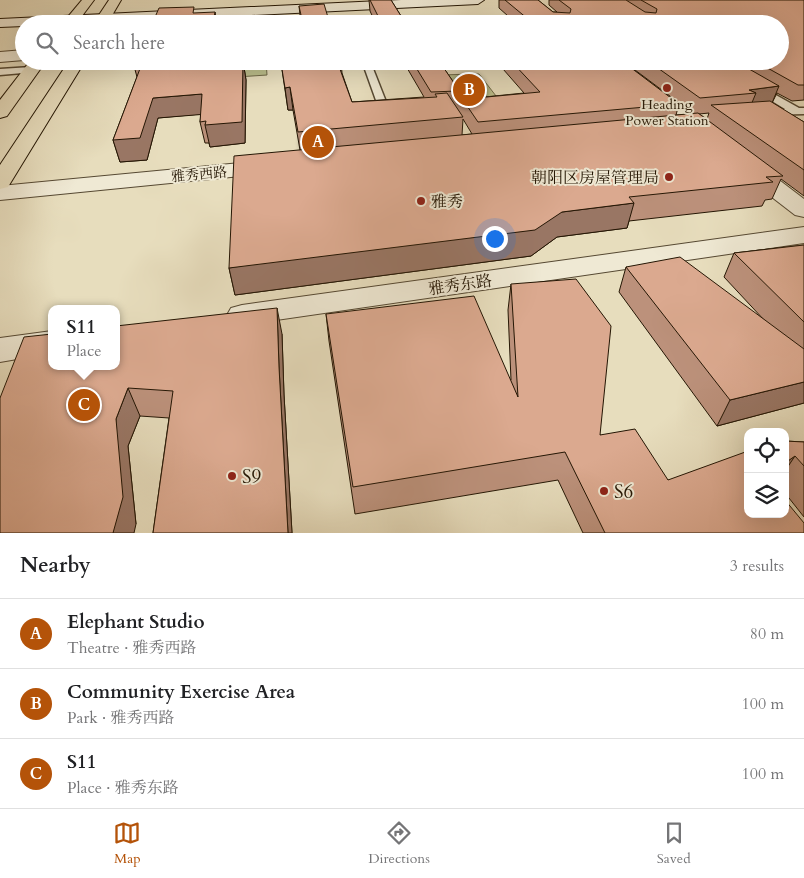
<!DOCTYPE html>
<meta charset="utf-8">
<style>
:root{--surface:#fff;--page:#f6f6f6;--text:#202124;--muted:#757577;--line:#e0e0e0;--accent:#b45309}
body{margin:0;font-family:Cardo,"Noto Serif SC",serif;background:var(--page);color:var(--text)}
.controls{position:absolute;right:15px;bottom:15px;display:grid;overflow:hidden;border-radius:10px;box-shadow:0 5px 20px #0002}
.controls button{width:45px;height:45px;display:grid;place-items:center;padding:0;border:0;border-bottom:1px solid var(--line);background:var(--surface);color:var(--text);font:25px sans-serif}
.you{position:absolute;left:494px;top:238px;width:18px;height:18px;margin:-12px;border:4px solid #fff;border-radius:50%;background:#1a73e8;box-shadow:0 0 0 8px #1a73e833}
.badge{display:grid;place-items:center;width:32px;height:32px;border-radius:50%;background:var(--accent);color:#fff;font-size:16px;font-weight:700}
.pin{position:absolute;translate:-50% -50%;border:2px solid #fff;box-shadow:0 1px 5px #0006}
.popup{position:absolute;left:48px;top:305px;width:72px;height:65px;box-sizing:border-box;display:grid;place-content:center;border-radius:10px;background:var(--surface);filter:drop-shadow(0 1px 4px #0005);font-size:16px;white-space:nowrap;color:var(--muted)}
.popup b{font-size:19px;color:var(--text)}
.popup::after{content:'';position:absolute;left:50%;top:100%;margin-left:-10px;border:10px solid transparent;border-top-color:var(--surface)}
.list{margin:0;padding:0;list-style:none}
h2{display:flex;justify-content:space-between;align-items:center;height:65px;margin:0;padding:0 20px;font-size:21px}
h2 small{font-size:16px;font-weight:400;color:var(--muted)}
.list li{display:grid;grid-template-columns:32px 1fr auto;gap:15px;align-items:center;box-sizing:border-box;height:70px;padding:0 20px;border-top:1px solid var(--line)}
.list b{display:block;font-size:19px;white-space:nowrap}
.list p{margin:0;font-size:16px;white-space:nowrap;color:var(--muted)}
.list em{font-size:16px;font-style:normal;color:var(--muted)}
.icon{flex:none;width:28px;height:28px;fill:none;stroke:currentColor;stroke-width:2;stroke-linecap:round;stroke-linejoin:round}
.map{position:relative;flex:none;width:804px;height:533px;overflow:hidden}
.search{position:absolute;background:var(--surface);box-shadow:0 5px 20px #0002;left:15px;right:15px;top:15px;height:55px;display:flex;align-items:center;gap:12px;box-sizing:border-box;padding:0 18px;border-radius:28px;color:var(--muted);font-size:19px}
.sheet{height:275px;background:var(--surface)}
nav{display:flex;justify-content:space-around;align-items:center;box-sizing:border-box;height:70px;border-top:1px solid var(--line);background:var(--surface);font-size:14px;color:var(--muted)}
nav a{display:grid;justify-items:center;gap:2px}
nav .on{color:var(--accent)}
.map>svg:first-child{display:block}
</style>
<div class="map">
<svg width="804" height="533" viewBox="0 0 804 533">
<rect width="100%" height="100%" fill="#e7ddbd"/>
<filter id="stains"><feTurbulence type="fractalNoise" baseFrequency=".004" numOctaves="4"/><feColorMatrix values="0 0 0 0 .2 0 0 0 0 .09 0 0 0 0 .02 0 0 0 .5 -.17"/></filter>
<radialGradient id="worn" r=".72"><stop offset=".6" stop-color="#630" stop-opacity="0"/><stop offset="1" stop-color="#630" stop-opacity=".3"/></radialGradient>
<g fill="#bcbf8d" stroke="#706a48">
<polygon points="224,61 266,61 267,75 222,78"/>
<polygon points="479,74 503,105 458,107 438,75"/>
</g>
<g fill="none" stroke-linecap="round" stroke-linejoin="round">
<defs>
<g id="lane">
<polygon points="362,61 370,61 392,117 391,119 387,120 382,117"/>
<polygon points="31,67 34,68 34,72 0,75 0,69"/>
<polygon points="754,86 760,86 799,108 804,108 804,114 764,115 764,111 785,109 754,90"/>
</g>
<g id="street">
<polygon points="24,50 24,60 0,62 0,52"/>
<polygon points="602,61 620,61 720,138 717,142 710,144 703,142"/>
<polygon points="746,159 754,161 804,199 804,217 795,215 738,171 735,166 738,161"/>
<polygon points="272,160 280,162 283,167 280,172 0,200 0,186"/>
<polygon points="804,227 804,243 242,325 231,322 227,315 231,308 242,305"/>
<polygon points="52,331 52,353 0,362 0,338"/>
</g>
<polygon id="secondary" points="401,0 484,0 478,4 67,24 24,24 24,26 0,27 0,19"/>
<g id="primary">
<polygon points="82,0 94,0 76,24 62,24"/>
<polygon points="109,0 121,0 107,24 93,24"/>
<polygon points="30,61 46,61 7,116 0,118 0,100"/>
<polygon points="69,61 85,61 11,182 8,187 0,189 0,165"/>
</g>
</defs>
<use href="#lane" stroke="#554832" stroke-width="3"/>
<use href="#street" stroke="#554832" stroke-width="2"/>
<use href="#secondary" stroke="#241604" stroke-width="2"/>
<use href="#primary" stroke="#241604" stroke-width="2"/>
<use href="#lane" fill="#efe9d4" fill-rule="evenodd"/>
<use href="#street" fill="#efe9d4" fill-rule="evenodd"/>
<use href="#secondary" fill="#efe9d4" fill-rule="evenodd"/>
<use href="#primary" fill="#e7ddbd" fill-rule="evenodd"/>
</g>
<g fill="#bc917b" stroke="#241604" fill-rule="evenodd">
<polygon points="369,0 391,0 406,24 376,24 370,11"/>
<path d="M499 0H538L553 12H557L549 5V0H804V100L792 101 777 93 772 103 804 122V196L781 179 772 199 765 200 762 206 629 221 627 228 557 237 531 256 235 295 229 268 300 150 293 110H288L281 63 303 61H341L342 73 352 102 424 97 403 61H439L465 99 524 93 496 61H622L679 104 676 115 694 114 623 61H780V24H517L499 8ZM709 113 707 119 699 114ZM463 119 472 134 462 135Z"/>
<polygon points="299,6 330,24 301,24"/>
<polygon points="243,61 246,80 245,143 210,147 209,143 205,143 200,122 201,114 158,118 147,160 120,162 113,140 137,77 134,66"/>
<polygon points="804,245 804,403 717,426 619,292 626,267 765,321 724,277 734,253"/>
<polygon points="511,284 600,435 668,480 804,533 583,533 558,480 355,514 329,341 326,314 511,380 508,310"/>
<polygon points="282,334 284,395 292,533 153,533 169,418 140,416 128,446 136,524 0,398"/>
<polygon points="785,441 804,442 804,517 785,493"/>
</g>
<g fill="#997664" stroke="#241604">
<polygon points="215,12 217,24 213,24"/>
<polygon points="243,61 246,80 245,143 210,147 205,125"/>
<polygon points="779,86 772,103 751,105 756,93 749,90"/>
<polygon points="290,87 293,110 288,110 285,88"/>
<polygon points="202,94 207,114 158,118 147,160 120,162 113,140 153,98"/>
<polygon points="634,203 627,228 557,237 531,256 235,295 229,268 562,212"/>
<polygon points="277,308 282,334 284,395 292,533 288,533 279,367"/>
<polygon points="804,382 804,403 717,426 730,400"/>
<polygon points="128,388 140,416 128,446 136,524 134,533 113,533 116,419"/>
<polygon points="795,456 785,471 785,463"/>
</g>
<g fill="#dba98f" stroke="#241604">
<polygon points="370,0 391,0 406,24 382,24"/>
<polygon points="505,0 538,0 553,12 570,13 571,9 559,0 626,0 645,12 656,13 657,9 641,0 804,0 804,85 798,85 755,61 780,61 780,24 534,24"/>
<polygon points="324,4 330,24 303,24 299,6"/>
<polygon points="194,7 193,13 215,12 213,24 152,24 159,8"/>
<polygon points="137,61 209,61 209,62 243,61 242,122 205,125 206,121 200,122 202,94 153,98 140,138 113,140 141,66 134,66"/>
<polygon points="303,61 337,61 352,102 437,97 435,94 447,93 463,117 298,132 290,87 285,88 281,63"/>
<polygon points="412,61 439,61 465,99 540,92 511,61 622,61 679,104 478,122 457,91 431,92"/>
<polygon points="648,61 735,61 779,86 749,90 756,93 700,98"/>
<polygon points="770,101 804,122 804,170 711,105"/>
<polygon points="698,113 783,176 766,177 773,182 629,197 634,203 562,212 535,230 229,268 234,156"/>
<polygon points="804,245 804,322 734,253"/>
<polygon points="680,257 804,349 804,382 730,400 626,267"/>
<polygon points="576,279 611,326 600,435 635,429 668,480 748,451 748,514 785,514 785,500 804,523 804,533 605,533 565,452 353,487 326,314 474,296 518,397 511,284"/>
<polygon points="277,308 279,367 288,533 153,533 173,391 128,388 116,419 123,497 113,533 0,533 0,398 24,337 52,334 52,366 116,366 116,326"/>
<polygon points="785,441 804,442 804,466 795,456 785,463"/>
</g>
<g fill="#8f2418" stroke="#efe9d4" stroke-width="2">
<circle cx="667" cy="88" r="5"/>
<circle cx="669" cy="177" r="5"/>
<circle cx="421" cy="201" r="5"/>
<circle cx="232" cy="476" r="5"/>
<circle cx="604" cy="491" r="5"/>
</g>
<g text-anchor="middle" stroke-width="4" stroke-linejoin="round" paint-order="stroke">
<g font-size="14" fill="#241604" stroke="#efe9d4">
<text x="667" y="109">Heading<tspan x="667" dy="16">Power Station</tspan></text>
</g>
<g font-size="14" fill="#241604" stroke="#efe9d4">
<text transform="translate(199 174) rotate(-5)" y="5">雅秀西路</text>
</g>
<g font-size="16" fill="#241604" stroke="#efe9d4" text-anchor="end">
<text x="659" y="183">朝阳区房屋管理局</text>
<text x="431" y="207" text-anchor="start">雅秀</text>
</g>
<g font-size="16" fill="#241604" stroke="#efe9d4">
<text transform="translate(460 284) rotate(-8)" y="6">雅秀东路</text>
</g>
<g font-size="19" fill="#241604" stroke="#efe9d4" text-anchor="start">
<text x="242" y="483">S9</text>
<text x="614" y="498">S6</text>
</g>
</g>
<rect width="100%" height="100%" filter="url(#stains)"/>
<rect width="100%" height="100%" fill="url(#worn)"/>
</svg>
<div class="controls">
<button><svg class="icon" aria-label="locate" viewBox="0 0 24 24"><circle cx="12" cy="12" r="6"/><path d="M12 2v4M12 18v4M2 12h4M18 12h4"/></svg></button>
<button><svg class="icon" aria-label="layers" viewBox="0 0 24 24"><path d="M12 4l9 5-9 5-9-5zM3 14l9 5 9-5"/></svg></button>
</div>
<div class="you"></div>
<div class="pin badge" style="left:318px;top:142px">A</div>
<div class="pin badge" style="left:469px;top:90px">B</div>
<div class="pin badge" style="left:84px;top:405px">C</div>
<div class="popup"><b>S11</b>Place</div>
<div class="search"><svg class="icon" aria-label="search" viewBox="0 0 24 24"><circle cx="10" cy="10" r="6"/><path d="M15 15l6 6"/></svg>Search here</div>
</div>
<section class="sheet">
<h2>Nearby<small>3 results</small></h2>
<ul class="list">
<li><span class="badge">A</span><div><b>Elephant Studio</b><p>Theatre · 雅秀西路</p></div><em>80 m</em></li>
<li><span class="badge">B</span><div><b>Community Exercise Area</b><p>Park · 雅秀西路</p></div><em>100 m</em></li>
<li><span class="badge">C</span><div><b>S11</b><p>Place · 雅秀东路</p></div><em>100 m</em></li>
</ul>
</section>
<nav>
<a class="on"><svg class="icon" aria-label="map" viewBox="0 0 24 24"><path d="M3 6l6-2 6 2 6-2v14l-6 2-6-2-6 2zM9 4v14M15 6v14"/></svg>Map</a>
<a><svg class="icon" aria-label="directions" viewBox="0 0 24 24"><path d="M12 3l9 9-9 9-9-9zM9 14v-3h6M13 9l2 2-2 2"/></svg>Directions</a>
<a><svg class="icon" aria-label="saved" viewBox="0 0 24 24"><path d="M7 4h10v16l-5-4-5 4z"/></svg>Saved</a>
</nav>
